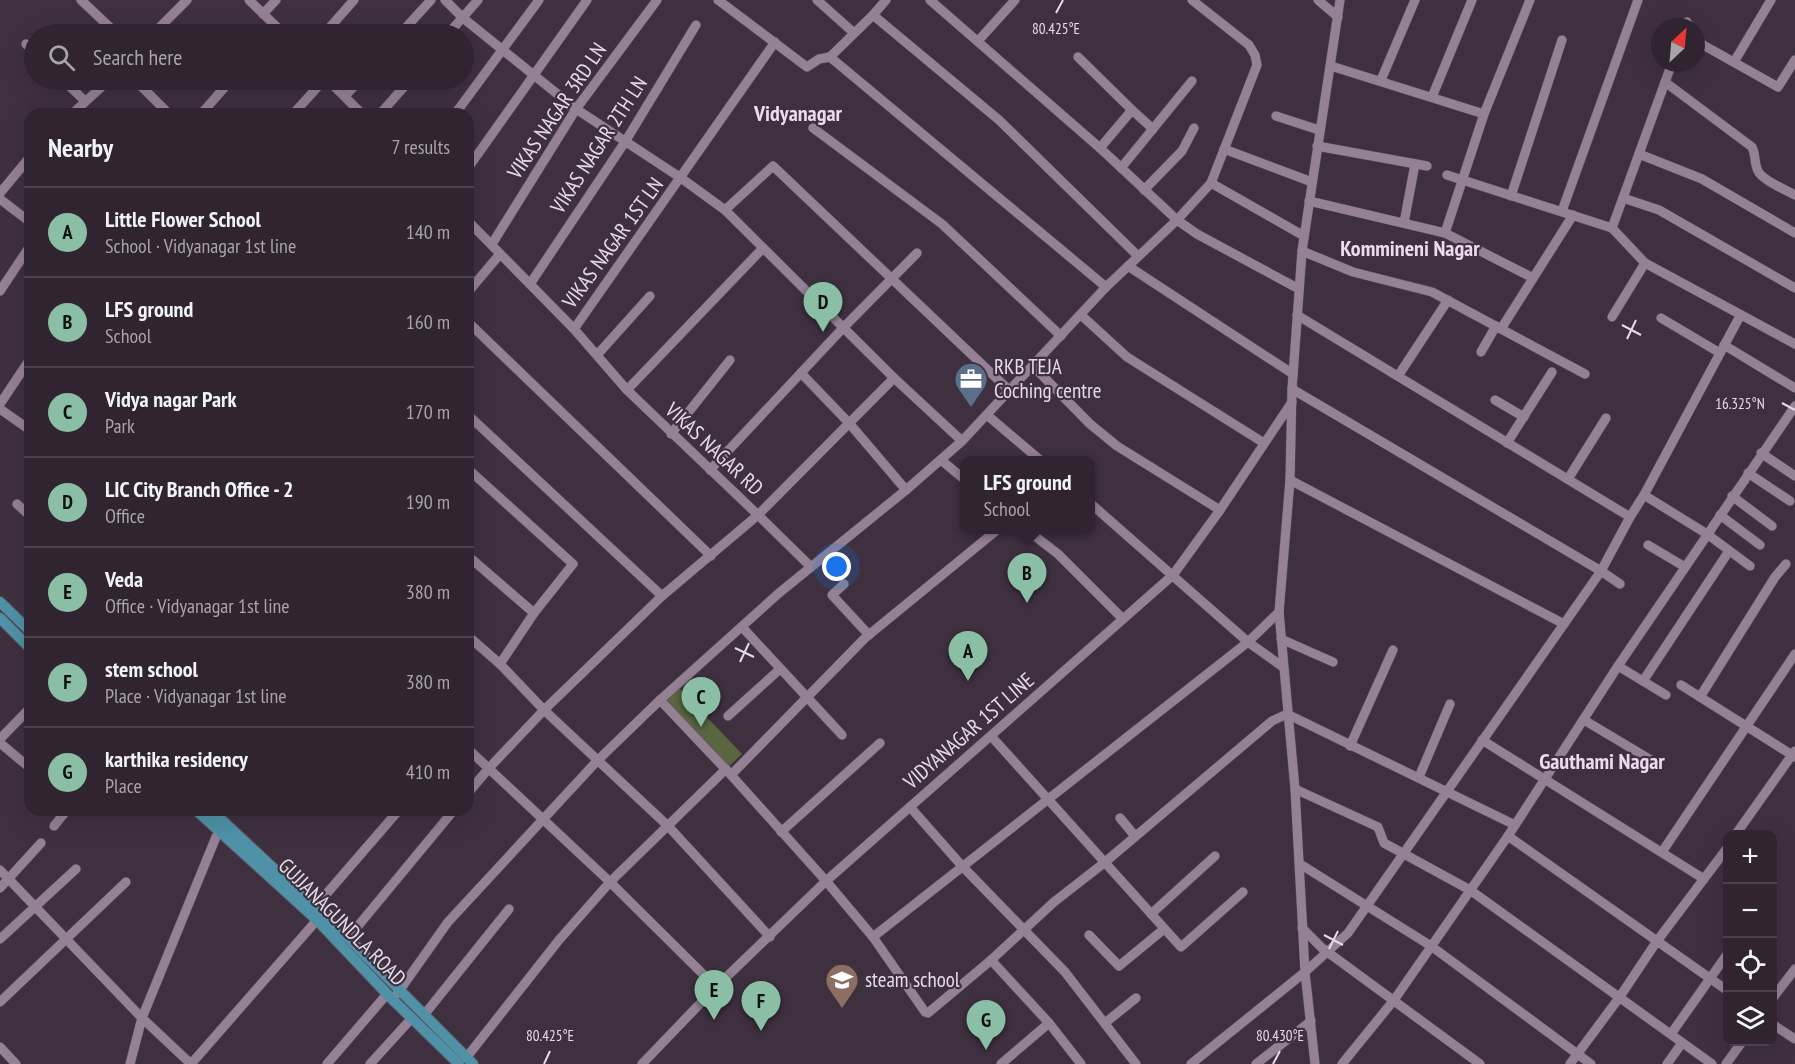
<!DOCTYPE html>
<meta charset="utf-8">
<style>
:root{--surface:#2f242f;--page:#3b303b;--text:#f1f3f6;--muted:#a7a4aa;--line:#4a414b;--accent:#8abfa5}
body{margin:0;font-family:"PT Sans Narrow",sans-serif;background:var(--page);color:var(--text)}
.controls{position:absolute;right:18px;bottom:18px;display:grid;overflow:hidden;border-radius:12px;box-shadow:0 6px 24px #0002}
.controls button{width:54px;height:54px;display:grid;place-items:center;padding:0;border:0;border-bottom:2px solid var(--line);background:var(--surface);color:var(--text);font:30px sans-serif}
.compass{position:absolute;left:1651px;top:18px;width:54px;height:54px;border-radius:50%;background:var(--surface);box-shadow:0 6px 24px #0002;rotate:26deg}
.you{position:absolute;left:837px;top:567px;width:21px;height:21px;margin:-15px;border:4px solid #fff;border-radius:50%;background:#1a73e8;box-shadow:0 0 0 9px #1a73e833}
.badge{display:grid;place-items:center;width:39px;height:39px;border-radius:50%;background:var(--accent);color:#111;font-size:20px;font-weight:700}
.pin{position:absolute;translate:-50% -50px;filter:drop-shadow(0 2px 3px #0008)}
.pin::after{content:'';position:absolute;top:32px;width:21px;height:18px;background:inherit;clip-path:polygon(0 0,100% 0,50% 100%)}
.popup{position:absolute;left:960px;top:456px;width:135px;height:78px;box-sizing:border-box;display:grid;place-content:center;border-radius:12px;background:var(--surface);filter:drop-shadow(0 2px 4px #0005);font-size:20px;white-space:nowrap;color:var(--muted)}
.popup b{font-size:22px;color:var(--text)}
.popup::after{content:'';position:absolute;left:50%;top:100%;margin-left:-12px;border:12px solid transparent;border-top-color:var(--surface)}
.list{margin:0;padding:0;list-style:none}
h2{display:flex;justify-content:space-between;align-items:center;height:78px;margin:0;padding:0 24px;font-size:26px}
h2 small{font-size:20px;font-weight:400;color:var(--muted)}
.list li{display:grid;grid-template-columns:39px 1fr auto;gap:18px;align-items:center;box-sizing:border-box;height:90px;padding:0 24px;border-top:2px solid var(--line)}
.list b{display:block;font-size:22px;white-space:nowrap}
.list p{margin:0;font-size:20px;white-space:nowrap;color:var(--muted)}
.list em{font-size:20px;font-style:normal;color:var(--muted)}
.icon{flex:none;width:33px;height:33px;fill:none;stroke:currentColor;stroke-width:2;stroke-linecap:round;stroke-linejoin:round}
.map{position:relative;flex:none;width:1795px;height:1064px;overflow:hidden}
.search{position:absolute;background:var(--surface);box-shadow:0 6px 24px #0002;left:24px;top:24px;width:450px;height:66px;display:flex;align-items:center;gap:15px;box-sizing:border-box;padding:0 21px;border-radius:33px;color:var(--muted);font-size:22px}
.panel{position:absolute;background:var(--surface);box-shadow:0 6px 24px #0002;left:24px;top:108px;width:450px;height:708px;border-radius:18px}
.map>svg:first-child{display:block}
</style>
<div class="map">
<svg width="1795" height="1064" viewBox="0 0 1795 1064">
<rect width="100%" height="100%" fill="#3f303f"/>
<polygon fill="#5a6541" points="677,686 742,754 726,769 660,700"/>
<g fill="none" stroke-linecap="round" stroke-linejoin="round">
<defs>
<g id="minor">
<polyline points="81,0 117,34"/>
<polyline points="249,0 284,34"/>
<polyline points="445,0 463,18 576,109 681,178 725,210 894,378 962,441 1106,287 1177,220 1211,183 1257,65 1255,55 1249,45 1192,0"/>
<polyline points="718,0 807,67 819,59 830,57 1106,287"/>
<polyline points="817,0 854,33"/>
<polyline points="930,0 1100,148 1177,220 1197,234 1299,289"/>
<polyline points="1318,0 1338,17"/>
<polyline points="263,14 276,0"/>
<polyline points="873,15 999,120 1138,256"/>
<polyline points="1686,27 1687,22"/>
<polyline points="153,34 187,0"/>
<polyline points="324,34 354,0"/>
<polyline points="400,34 431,0"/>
<polyline points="448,34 478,0"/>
<polyline points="978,41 1015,0"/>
<polyline points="1696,41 1778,87 1795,60"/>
<polyline points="26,44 34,52"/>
<polyline points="830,57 873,15 886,0"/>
<polyline points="1078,57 1132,110 1100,148"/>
<polyline points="1734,62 1771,0"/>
<polyline points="1331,66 1484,114"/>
<polyline points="63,80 85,101"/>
<polyline points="135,80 169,114"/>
<polyline points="328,80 362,114"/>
<polyline points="1381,80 1415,0"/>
<path d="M1665 82 1752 147C1756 155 1754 163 1758 171 1762 180 1786 190 1795 195"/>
<polyline points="345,96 360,80"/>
<polyline points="1432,97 1472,0"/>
<polyline points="1132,110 1153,129"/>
<polyline points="72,114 109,80"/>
<polyline points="201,114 231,80"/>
<polyline points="293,114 324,80"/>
<polyline points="380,114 410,80"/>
<polyline points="455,114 539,0"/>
<polyline points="1276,116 1319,130"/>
<polyline points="813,128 942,224 1061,336"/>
<polyline points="1317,146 1427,166"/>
<polyline points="1224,149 1312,182"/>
<polyline points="1639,154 1702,179 1795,233"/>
<polyline points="468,168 587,0"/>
<polyline points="1121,168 1192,81"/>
<polyline points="1447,175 1612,228 1645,263 1795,344"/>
<polyline points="1211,183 1304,236"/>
<polyline points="1144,190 1182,151 1194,128"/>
<polyline points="0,193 30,157"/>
<polyline points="1511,196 1562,40"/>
<polyline points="1623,198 1659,210 1795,288"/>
<polyline points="0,199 30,222"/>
<polyline points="1309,201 1445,233 1533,278"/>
<polyline points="725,210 773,166 1010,391"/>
<polyline points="1562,211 1638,0"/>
<polyline points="468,221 574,329 627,390 758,515 662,596 544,710 489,768 468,793"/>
<polyline points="1404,223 1415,164"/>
<polyline points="1612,228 1672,63"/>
<polyline points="1445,233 1484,114 1530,0"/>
<polyline points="492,244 576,109 657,0"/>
<polyline points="1302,251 1353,272 1432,292 1585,374"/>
<polyline points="1128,266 1293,374"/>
<polyline points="530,284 625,142 696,25"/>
<polyline points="0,291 30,246"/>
<polyline points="468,292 500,254"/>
<polyline points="1081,315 1127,357 1264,443"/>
<polyline points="1297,315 1630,517"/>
<polyline points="1612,317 1645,263"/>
<polyline points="1661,318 1720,353"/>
<polyline points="468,322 711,556"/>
<polyline points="574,329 775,42"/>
<polyline points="1501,329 1573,215"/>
<polyline points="1724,345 1795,388"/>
<polyline points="1481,352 1496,326"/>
<polyline points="597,355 650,296"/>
<polyline points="1033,366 1090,424 1117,446 1220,510"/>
<polyline points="801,373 849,423 906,490"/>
<polyline points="1398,376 1448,300"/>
<polyline points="1292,389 1601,571 1620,584"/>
<polyline points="627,390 763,248"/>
<polyline points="1495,400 1524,417"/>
<polyline points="0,404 30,359"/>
<polyline points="0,409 30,430"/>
<polyline points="468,415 662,596"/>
<polyline points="987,415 1040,460"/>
<polyline points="671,434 730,360"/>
<polyline points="1507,443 1552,372"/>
<polyline points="1761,453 1795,476"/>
<polyline points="941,460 964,479"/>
<polyline points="468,469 573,564 534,613 500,664"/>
<polyline points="710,470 843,328 917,253"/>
<polyline points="1748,473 1790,501"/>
<polyline points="1568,479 1606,418"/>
<polyline points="1290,480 1564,624"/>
<polyline points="1644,495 1707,534 1750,566"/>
<polyline points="1732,496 1772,526"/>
<polyline points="1090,503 1248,642 1283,667"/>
<polyline points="17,504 30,516"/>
<polyline points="1720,515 1760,545"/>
<polyline points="1027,530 1058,554 1123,619"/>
<polyline points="1648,545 1685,567"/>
<polyline points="468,556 534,613"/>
<polyline points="811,567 758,515 894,378"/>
<polyline points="844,584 832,595 869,635"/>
<polyline points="742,627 842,735"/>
<polyline points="468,636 500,664 544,710 668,826 770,937"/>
<polyline points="1281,639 1333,662"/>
<polyline points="1618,666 1666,695"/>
<polyline points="1643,681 1729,551"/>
<polyline points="1681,685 1792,755 1795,751"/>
<polyline points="1700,697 1775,577 1786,564"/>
<polyline points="660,700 779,593 906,490 962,441"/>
<polyline points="728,716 780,669"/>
<polyline points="1584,720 1651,760"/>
<polyline points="991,736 1181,947 1243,892"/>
<polyline points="0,739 30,708"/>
<polyline points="1482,740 1704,879"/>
<polyline points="0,743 30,768"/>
<polyline points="1350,746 1393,650"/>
<polyline points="468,749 610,882 716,987"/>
<polyline points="731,775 865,638 997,530"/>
<polyline points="1419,777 1450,704"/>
<polyline points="1295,789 1378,827 1384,843 1470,890 1712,1064"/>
<polyline points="910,807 962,866 1065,972 1136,1064"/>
<polyline points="1120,818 1135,836"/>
<polyline points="54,826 67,810"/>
<polyline points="781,832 880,743"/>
<polyline points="1736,834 1792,755 1795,757"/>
<polyline points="1508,836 1728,991"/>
<polyline points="1662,852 1795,654"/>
<polyline points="1300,864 1431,946 1591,1064"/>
<polyline points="0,870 142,1018 191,1064 317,920"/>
<polyline points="0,888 41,843"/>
<polyline points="315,907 399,810"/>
<polyline points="1151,914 1215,856"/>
<polyline points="1302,928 1322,948 1480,1064"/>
<polyline points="1089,935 1119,966 1164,929"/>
<polyline points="873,937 1248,642 1279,612"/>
<polyline points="348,938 454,810"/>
<polyline points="0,939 76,869"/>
<polyline points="991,960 1049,1023 1081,1064"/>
<polyline points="397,994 448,922 597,761 660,700 731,775 826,881 873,937 925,1012 928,1013 990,961 1054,902 1104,863 1272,721 1287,714 1515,825"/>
<polyline points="1772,999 1795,969"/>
<polyline points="0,1002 126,882"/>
<polyline points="424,1015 509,909"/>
<polyline points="1105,1023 1136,998"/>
<polyline points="1772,1024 1795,1039"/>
<polyline points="1671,1034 1728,953"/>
<polyline points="0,1047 16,1064"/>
<polyline points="466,1058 559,940 610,882 726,769"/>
<polyline points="130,1064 142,1018 216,837 223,826"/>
<polyline points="327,1064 387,994"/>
<polyline points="370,1064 412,1018"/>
<polyline points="642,1064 716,987 826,881 1173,575 1220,510 1292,402"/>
<polyline points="1001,1064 1049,1023"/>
<polyline points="1191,1064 1305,972 1348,933 1601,571 1630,517 1644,495 1740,316"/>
<polyline points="1256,1064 1311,1021"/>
<polyline points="1315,1064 1305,972 1295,789 1279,612 1290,480 1292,389 1302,251 1340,0"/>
<polyline points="1342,1064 1394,1000 1508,836 1618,666 1795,406"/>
<polyline points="1570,1064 1619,998 1657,941 1728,847"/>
<polyline points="1667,1064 1682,1043"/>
<polyline points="1726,1064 1742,1042"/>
</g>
<g id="major">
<polyline points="0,602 30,631"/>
<polyline points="0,618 30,648"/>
<polyline points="196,810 317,920 392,999 459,1064"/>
<polyline points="211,810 348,938 473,1064"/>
</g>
</defs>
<use href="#minor" stroke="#5b4f5b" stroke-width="10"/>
<use href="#major" stroke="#5b4f5b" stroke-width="12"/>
<use href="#minor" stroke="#948294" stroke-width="9"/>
<use href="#major" stroke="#4f92a7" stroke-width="10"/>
</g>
<path fill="none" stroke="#e5dbe5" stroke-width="2" d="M1056 13 1063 0M1622 325 1641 335M1627 339 1636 320M1782 403 1795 410M735 648 754 657M740 662 749 643M1324 935 1343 945M1329 949 1338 931M544 1064 550 1051M1273 1064 1280 1051"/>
<defs>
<symbol id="office-pin" viewBox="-11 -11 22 30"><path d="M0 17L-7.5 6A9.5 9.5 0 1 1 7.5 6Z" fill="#5c6f8a" stroke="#3f303f"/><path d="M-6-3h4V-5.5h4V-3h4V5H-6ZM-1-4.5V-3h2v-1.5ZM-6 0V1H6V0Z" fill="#fff"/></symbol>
<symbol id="school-pin" viewBox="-11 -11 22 30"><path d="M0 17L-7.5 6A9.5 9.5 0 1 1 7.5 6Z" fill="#8d6e63" stroke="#3f303f"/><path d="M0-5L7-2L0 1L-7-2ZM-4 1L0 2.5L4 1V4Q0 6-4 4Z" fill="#fff"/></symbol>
</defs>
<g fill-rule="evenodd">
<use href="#office-pin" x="952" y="360" width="38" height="52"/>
<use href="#school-pin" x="823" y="961" width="38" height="52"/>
</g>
<g text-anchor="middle" stroke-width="4.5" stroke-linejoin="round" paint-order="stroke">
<g font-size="21" fill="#e5dbe5" stroke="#3f303f">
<text transform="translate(557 111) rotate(-56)" y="7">VIKAS NAGAR 3RD LN</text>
<text transform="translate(599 145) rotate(-57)" y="7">VIKAS NAGAR 2TH LN</text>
<text transform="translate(613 243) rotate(-54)" y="7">VIKAS NAGAR 1ST LN</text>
<text transform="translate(714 449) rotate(43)" y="7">VIKAS NAGAR RD</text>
<text transform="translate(969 731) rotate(-41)" y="7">VIDYANAGAR 1ST LINE</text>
<text transform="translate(342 922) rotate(45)" y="7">GUJJANAGUNDLA ROAD</text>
</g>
<g font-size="21" fill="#e5dbe5" stroke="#3f303f" text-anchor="start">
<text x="994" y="374">RKB TEJA<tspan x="994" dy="24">Coching centre</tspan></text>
<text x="865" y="987">steam school</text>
</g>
<g font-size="22" font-weight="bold" fill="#eddaed" stroke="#3f303f">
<text x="798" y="121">Vidyanagar</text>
<text x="1410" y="256">Kommineni Nagar</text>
<text x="1602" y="769">Gauthami Nagar</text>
</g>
</g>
<g font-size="15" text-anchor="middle" fill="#e5dbe5" stroke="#3f303f" stroke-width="4.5" stroke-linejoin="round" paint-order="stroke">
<text x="1056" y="34">80.425°E</text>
<text x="1740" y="409">16.325°N</text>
<text x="550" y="1041">80.425°E</text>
<text x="1280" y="1041">80.430°E</text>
</g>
</svg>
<div class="controls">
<button>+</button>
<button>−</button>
<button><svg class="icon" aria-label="locate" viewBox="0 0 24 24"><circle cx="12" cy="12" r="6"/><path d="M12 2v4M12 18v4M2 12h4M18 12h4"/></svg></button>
<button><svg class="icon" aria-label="layers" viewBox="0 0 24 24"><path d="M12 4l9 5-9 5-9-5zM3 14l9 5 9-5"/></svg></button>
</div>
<svg class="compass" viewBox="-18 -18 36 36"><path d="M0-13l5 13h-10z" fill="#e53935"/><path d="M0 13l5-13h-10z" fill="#a7a4aa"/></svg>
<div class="you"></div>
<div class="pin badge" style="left:968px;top:681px">A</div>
<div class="pin badge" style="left:1027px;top:603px">B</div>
<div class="popup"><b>LFS ground</b>School</div>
<div class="pin badge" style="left:701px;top:727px">C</div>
<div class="pin badge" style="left:823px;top:332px">D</div>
<div class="pin badge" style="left:714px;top:1020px">E</div>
<div class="pin badge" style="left:761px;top:1031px">F</div>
<div class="pin badge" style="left:986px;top:1050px">G</div>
<div class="search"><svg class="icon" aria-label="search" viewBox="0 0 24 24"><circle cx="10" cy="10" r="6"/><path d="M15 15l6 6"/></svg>Search here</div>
<section class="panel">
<h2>Nearby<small>7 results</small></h2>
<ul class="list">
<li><span class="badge">A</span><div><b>Little Flower School</b><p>School · Vidyanagar 1st line</p></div><em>140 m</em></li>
<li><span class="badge">B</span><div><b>LFS ground</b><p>School</p></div><em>160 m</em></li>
<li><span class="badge">C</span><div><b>Vidya nagar Park</b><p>Park</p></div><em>170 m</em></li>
<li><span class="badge">D</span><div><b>LIC City Branch Office - 2</b><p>Office</p></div><em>190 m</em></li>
<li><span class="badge">E</span><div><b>Veda</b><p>Office · Vidyanagar 1st line</p></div><em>380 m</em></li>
<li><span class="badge">F</span><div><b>stem school</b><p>Place · Vidyanagar 1st line</p></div><em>380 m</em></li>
<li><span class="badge">G</span><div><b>karthika residency</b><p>Place</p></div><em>410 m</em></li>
</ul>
</section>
</div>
